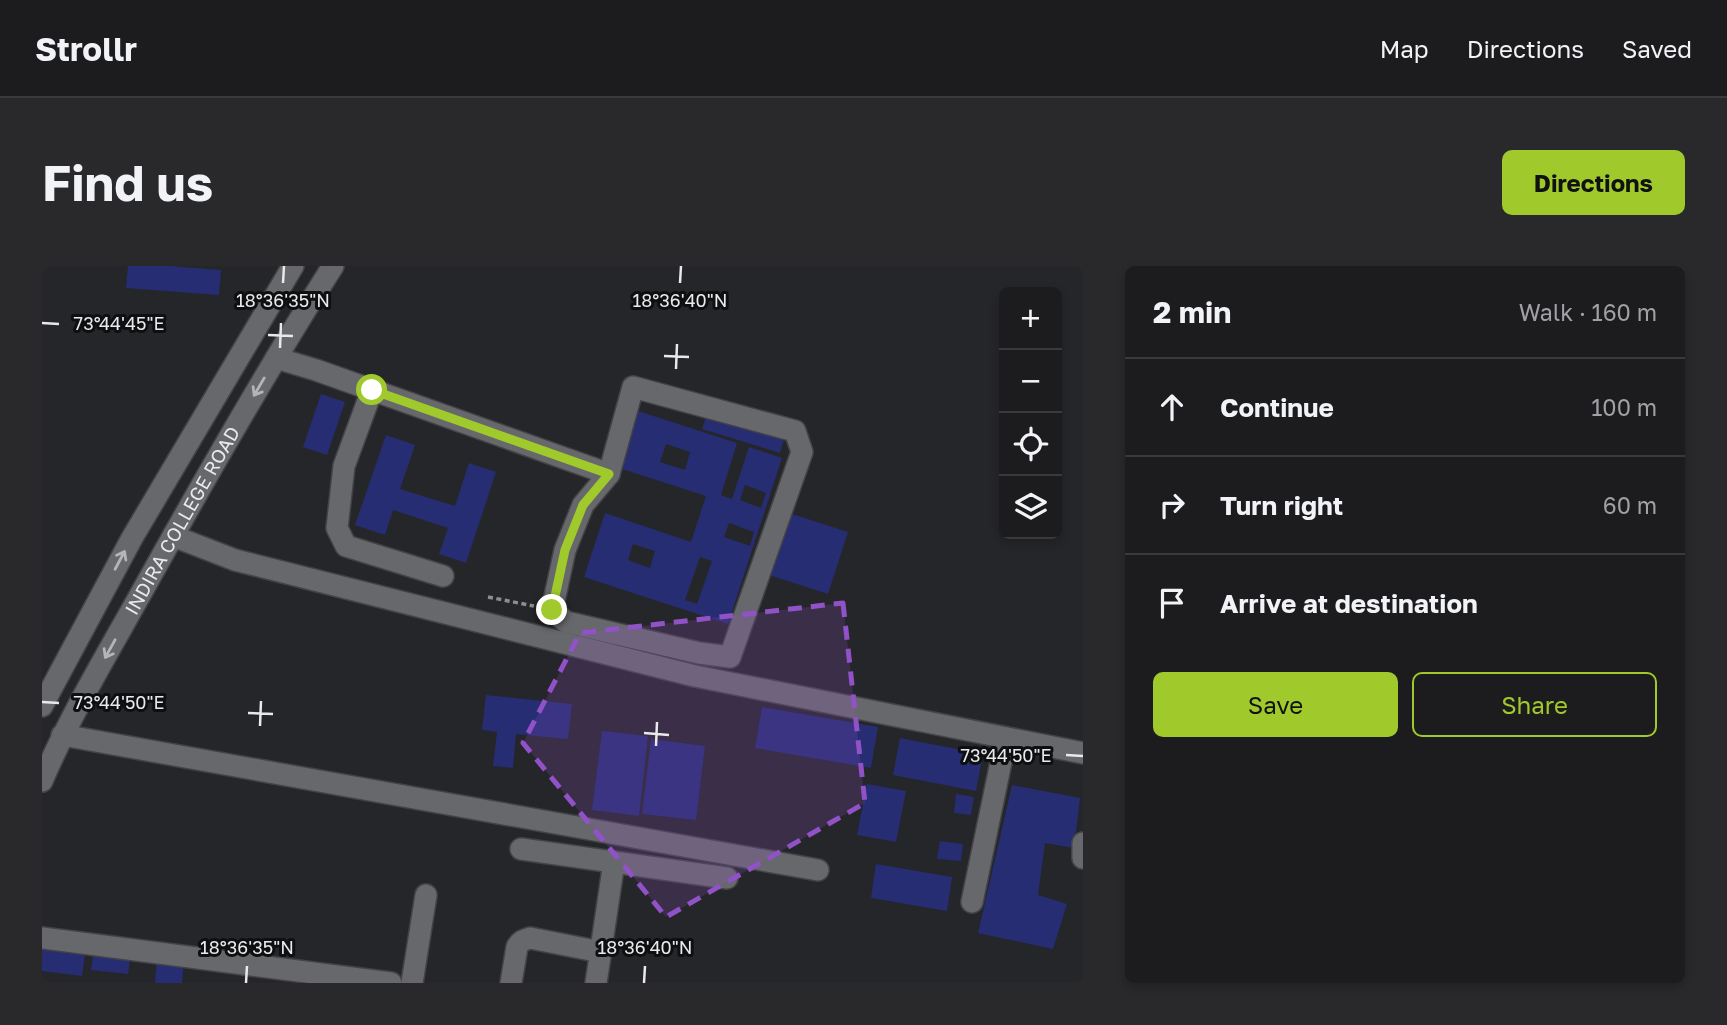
<!DOCTYPE html>
<meta charset="utf-8">
<style>
:root{--surface:#1c1c1f;--page:#29292c;--text:#f1f3f6;--muted:#a0a1a4;--line:#3a3a3d;--accent:#a0ca2c}
body{margin:0;font-family:"Golos Text",sans-serif;background:var(--page);color:var(--text)}
.controls{position:absolute;right:21px;top:21px;display:grid;overflow:hidden;border-radius:10px;box-shadow:0 4px 10px #0003}
.controls button{width:63px;height:63px;display:grid;place-items:center;padding:0;border:0;border-bottom:2px solid var(--line);background:var(--surface);color:var(--text);font:35px sans-serif}
.stop{position:absolute;width:21px;height:21px;margin:-16px;border:5px solid #a0ca2c;border-radius:50%;background:#fff}
.stop.end{background:#a0ca2c;border-color:#fff;box-shadow:0 2px 7px #0008}
.list{margin:0;padding:0;list-style:none}
h2{display:flex;justify-content:space-between;align-items:center;height:91px;margin:0;padding:0 28px;font-size:30px}
h2 small{font-size:23px;font-weight:400;color:var(--muted)}
.list li{display:grid;grid-template-columns:46px 1fr auto;gap:21px;align-items:center;box-sizing:border-box;height:98px;padding:0 28px;border-top:2px solid var(--line)}
.list b{display:block;font-size:26px;white-space:nowrap}
.list em{font-size:23px;font-style:normal;color:var(--muted)}
.actions{display:flex;gap:14px;padding:21px 28px}
.actions a{flex:1;padding:16px 0;border:2px solid var(--accent);border-radius:10px;text-align:center;font-size:24px;color:var(--accent)}
.actions .main{background:var(--accent);color:#111}
.icon{flex:none;width:38px;height:38px;fill:none;stroke:currentColor;stroke-width:2;stroke-linecap:round;stroke-linejoin:round}
.map{position:relative;flex:none;width:1041px;height:717px;overflow:hidden;border-radius:10px}
header{display:flex;align-items:center;gap:42px;box-sizing:border-box;height:98px;padding:0 35px;background:var(--surface);border-bottom:2px solid var(--line)}
header strong{font-size:33px}
nav{display:flex;gap:38px;margin-inline-start:auto;font-size:24px}
.intro{display:flex;align-items:center;justify-content:space-between;box-sizing:border-box;height:168px;padding:0 42px}
h1{margin:0;font-size:49px}
.button{padding:18px 32px;border-radius:10px;background:var(--accent);color:#111;font-size:24px;font-weight:700}
main{display:flex;gap:42px;padding:0 42px}
aside{flex:1;background:var(--surface);border-radius:10px;box-shadow:0 4px 10px #0003}
.map>svg:first-child{display:block}
</style>
<header>
<strong>Strollr</strong>
<nav><a>Map</a><a>Directions</a><a>Saved</a></nav>
</header>
<div class="intro"><h1>Find us</h1><a class="button">Directions</a></div>
<main>
<div class="map">
<svg width="1041" height="717" viewBox="0 0 1041 717">
<rect width="100%" height="100%" fill="#252629"/>
<g fill="#262d72" fill-rule="evenodd">
<polygon points="86,0 127,0 179,4 177,29 84,22"/>
<polygon points="279,128 303,136 285,189 261,181"/>
<path d="M596 145 695 177 679 229 690 233 707 181 740 192 686 358 542 311 563 247 649 276 664 230 577 202ZM624 178 648 186 643 204 618 196ZM703 219 724 227 719 242 698 234ZM687 257 712 266 708 280 682 271ZM591 278 613 285 608 302 586 294ZM658 291 670 295 655 338 643 334Z"/>
<polygon points="666,146 743,170 738,187 660,163"/>
<polygon points="344,169 373,179 358,223 413,240 427,197 454,206 424,297 397,288 406,262 351,244 343,269 313,259"/>
<polygon points="747,247 806,266 786,328 727,309"/>
<polygon points="444,429 530,438 526,473 474,468 471,502 451,500 455,466 440,464"/>
<polygon points="720,441 836,461 829,502 713,482"/>
<polygon points="560,465 606,470 597,550 550,544"/>
<polygon points="858,472 941,488 934,525 851,509"/>
<polygon points="609,473 663,480 654,554 600,548"/>
<polygon points="825,518 864,525 854,576 815,569"/>
<polygon points="970,519 1038,532 1032,582 1003,577 996,629 1025,638 1011,683 936,667"/>
<polygon points="914,528 932,531 929,549 912,547"/>
<polygon points="898,575 921,578 919,595 895,593"/>
<polygon points="834,598 910,611 905,645 829,632"/>
<polygon points="0,675 44,681 40,710 0,705"/>
<polygon points="52,682 89,687 86,708 49,704"/>
<polygon points="115,692 142,694 140,717 113,717"/>
</g>
<g fill="none" stroke-linecap="round" stroke-linejoin="round">
<defs>
<g id="minor">
<polyline points="234,92 274,104 567,208"/>
<polygon points="591,121 753,165 760,186 688,391 657,387 524,356 510,344 523,284 541,239 567,208"/>
<polyline points="330,124 302,200 295,262 304,280 401,310"/>
<polyline points="131,270 193,294 653,410 1041,487"/>
<polyline points="0,440 90,272 251,0"/>
<polyline points="20,469 776,604"/>
<path id="s1" d="M0 515C30 445 70 380 107 313 166 207 226 102 291 0"/>
<polyline points="1041,577 1041,592"/>
<polyline points="479,583 685,612"/>
<polyline points="930,636 964,472"/>
<polyline points="0,672 349,717"/>
<polyline points="370,717 384,629"/>
<path d="M469 717 475 681C478 675 482 674 488 672L559 686"/>
<polyline points="554,717 572,596"/>
</g>
</defs>
<use href="#minor" stroke="#434346" stroke-width="24"/>
<polyline stroke="#8d8e91" stroke-width="3.5" stroke-dasharray="5 3.5" stroke-linecap="butt" points="446,331 492,340"/>
<use href="#minor" stroke="#67686c" stroke-width="21"/>
</g>
<defs><path id="oneway-shaft" d="M-6 0H5M1.5-3L5.5 0L1.5 3" fill="none" stroke-width="1.6" stroke-linecap="round" stroke-linejoin="round" transform="scale(1.75)"/></defs>
<g stroke="#b5b5b9">
<use href="#oneway-shaft" transform="translate(217 121) rotate(120)"/>
<use href="#oneway-shaft" transform="translate(78 294) rotate(-62)"/>
<use href="#oneway-shaft" transform="translate(68 383) rotate(119)"/>
</g>
<g fill="none" stroke-linecap="round" stroke-linejoin="round">
<polyline stroke="#a0ca2c" stroke-width="9" points="330,124 567,208 541,239 523,284 510,344"/>
</g>
<path fill="#9152c8" fill-opacity="0.2" stroke="#9152c8" stroke-width="5" stroke-dasharray="14 9" stroke-linejoin="round" d="M801 337 823 537 624 651 481 477 538 367Z"/>
<path fill="none" stroke="#e9e9ec" stroke-width="2.5" d="M241 17 242 0M638 17 639 0M0 57 17 58M226 69 251 70M238 82 239 57M622 90 647 91M634 103 635 78M0 436 17 437M206 447 231 448M218 460 219 435M602 467 627 469M614 480 615 456M1024 489 1041 490M204 717 205 700M602 717 603 700"/>
<g text-anchor="middle" stroke-width="6" stroke-linejoin="round" paint-order="stroke">
<g font-size="19" fill="#e9e9ec" stroke="#0e0f10">
<text dy="7" stroke="none"><textPath href="#s1" startOffset="296">INDIRA COLLEGE ROAD</textPath></text>
</g>
</g>
<g font-size="18" text-anchor="middle" fill="#e9e9ec" stroke="#0e0f10" stroke-width="6" stroke-linejoin="round" paint-order="stroke">
<text x="241" y="41">18°36'35"N</text>
<text x="638" y="41">18°36'40"N</text>
<text x="77" y="64">73°44'45"E</text>
<text x="77" y="443">73°44'50"E</text>
<text x="964" y="496">73°44'50"E</text>
<text x="205" y="688">18°36'35"N</text>
<text x="603" y="688">18°36'40"N</text>
</g>
</svg>
<div class="controls">
<button>+</button>
<button>−</button>
<button><svg class="icon" aria-label="locate" viewBox="0 0 24 24"><circle cx="12" cy="12" r="6"/><path d="M12 2v4M12 18v4M2 12h4M18 12h4"/></svg></button>
<button><svg class="icon" aria-label="layers" viewBox="0 0 24 24"><path d="M12 4l9 5-9 5-9-5zM3 14l9 5 9-5"/></svg></button>
</div>
<div class="stop" style="left:330px;top:124px"></div>
<div class="stop end" style="left:510px;top:344px"></div>
</div>
<aside>
<h2>2 min<small>Walk · 160 m</small></h2>
<ul class="list">
<li><svg class="icon" aria-label="ahead" viewBox="0 0 24 24"><path d="M12 20V5M6 11l6-6 6 6"/></svg><div><b>Continue</b></div><em>100 m</em></li>
<li><svg class="icon" aria-label="right" viewBox="0 0 24 24"><path d="M7 20v-9h11M14 6l5 5-5 5"/></svg><div><b>Turn right</b></div><em>60 m</em></li>
<li><svg class="icon" aria-label="arrive" viewBox="0 0 24 24"><path d="M6 21V4h12l-3 4 3 4H6"/></svg><div><b>Arrive at destination</b></div></li>
</ul>
<div class="actions"><a class="main">Save</a><a>Share</a></div>
</aside>
</main>
